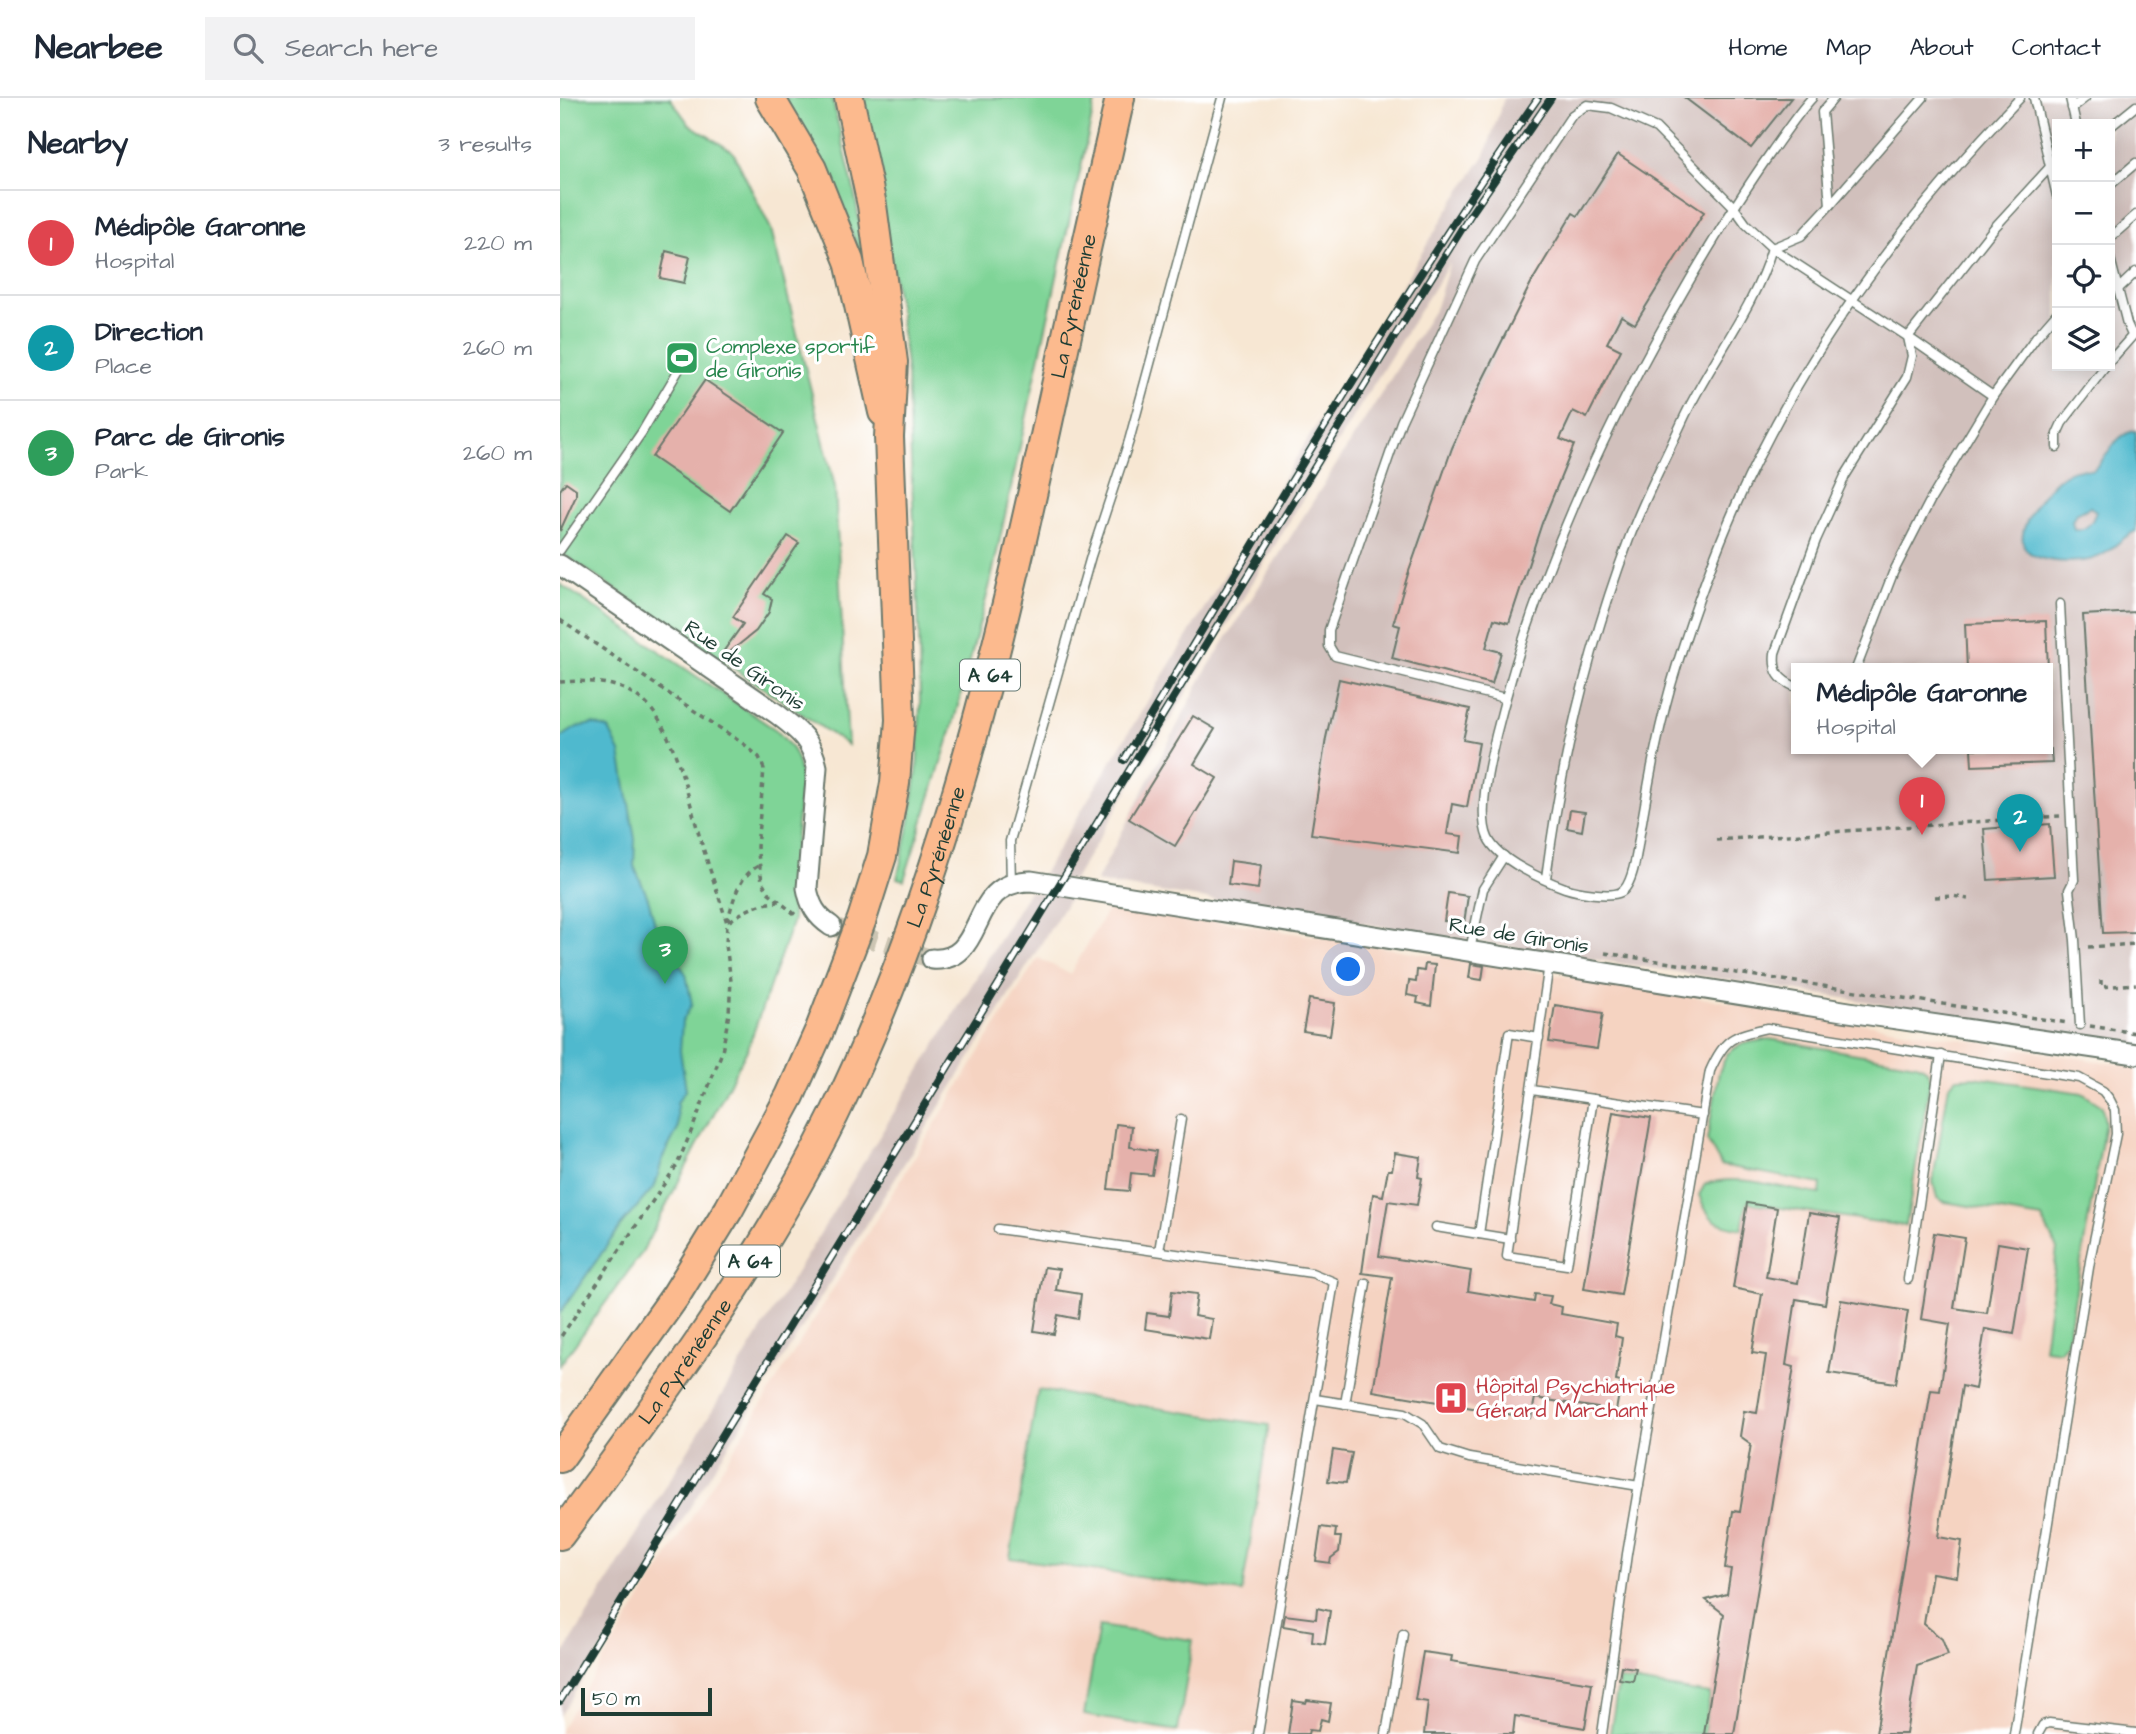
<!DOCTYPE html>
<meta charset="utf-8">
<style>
:root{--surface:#fff;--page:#f2f2f3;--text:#1f2937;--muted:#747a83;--line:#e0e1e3;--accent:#d1495b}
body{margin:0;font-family:"Architects Daughter",sans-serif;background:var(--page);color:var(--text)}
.controls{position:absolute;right:21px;top:21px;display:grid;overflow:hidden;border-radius:0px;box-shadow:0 4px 18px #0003}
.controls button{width:63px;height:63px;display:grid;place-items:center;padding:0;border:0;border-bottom:2px solid var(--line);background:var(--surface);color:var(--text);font:35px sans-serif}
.scale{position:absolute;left:21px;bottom:18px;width:131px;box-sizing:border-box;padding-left:7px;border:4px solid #1f3d34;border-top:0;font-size:19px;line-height:24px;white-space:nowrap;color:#1f3d34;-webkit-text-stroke:5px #fff;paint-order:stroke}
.you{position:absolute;left:789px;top:872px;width:24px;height:24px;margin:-18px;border:5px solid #fff;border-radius:50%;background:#1a73e8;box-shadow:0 0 0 10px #1a73e833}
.badge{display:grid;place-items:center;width:46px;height:46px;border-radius:50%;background:var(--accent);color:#fff;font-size:23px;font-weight:700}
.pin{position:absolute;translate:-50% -58px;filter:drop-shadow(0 2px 4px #0008)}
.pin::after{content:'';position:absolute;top:37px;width:24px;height:21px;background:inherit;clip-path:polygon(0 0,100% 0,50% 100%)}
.popup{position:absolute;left:1231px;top:565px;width:262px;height:91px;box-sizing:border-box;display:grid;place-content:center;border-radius:0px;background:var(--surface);filter:drop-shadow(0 2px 5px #0005);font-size:23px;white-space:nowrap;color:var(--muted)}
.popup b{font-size:26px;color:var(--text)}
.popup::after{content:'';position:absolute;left:50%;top:100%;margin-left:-14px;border:14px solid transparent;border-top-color:var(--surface)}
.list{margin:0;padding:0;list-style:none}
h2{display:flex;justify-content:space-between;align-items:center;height:91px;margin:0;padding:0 28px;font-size:30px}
h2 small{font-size:23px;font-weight:400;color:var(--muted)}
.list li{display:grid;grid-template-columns:46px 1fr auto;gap:21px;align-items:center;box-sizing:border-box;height:105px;padding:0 28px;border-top:2px solid var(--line)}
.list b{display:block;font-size:26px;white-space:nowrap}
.list p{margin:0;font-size:23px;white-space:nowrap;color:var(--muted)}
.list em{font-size:23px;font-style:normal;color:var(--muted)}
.icon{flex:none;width:38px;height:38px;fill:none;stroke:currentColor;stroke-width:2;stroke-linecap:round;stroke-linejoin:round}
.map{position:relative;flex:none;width:1576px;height:1636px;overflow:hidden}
header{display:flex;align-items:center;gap:42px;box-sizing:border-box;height:98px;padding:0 35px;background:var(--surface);border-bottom:2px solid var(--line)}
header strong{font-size:33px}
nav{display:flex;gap:38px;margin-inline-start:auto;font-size:24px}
.search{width:490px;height:63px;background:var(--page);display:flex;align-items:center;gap:18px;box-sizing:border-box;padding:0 24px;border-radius:0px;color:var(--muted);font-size:26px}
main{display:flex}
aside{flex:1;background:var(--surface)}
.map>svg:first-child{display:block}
</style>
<header>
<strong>Nearbee</strong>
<div class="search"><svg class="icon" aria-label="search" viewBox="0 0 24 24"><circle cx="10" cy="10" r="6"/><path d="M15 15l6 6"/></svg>Search here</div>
<nav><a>Home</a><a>Map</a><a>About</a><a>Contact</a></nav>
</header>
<main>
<aside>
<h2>Nearby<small>3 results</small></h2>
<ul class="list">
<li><span class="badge" style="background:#e0444e">1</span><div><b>Médipôle Garonne</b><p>Hospital</p></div><em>220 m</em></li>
<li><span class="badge" style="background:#0f9aa8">2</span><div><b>Direction</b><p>Place</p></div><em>260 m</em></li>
<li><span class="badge" style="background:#2e9e5b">3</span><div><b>Parc de Gironis</b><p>Park</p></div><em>260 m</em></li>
</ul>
</aside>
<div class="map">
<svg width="1576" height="1636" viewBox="0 0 1576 1636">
<rect width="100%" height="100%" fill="#fff"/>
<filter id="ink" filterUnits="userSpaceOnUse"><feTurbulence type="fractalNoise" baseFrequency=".0143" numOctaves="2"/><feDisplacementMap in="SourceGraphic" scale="14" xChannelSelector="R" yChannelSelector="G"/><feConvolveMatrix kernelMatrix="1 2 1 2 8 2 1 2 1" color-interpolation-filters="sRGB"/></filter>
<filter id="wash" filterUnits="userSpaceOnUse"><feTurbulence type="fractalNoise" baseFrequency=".00686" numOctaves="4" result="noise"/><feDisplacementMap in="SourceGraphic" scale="28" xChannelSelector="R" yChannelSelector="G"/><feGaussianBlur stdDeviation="1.57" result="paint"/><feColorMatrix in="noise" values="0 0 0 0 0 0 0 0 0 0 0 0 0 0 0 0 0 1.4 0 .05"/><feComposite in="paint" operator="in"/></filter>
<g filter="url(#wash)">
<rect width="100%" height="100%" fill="#f7e7d3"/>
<polygon fill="#f5d3c1" points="551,806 1576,969 1576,1636 0,1636 0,1632 478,860 510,876"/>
<path fill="#d1c0bc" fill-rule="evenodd" d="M944 0H1576V960L1316 905 536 784 645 574 876 209 890 164 757 377 514 782H506L499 798 509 801 0 1618V1562L469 793 478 795 489 778 483 776 610 566 893 104 925 57ZM1497 26H1550V268H1497ZM1236 571H1488V651H1236Z"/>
<g fill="#7fd497" stroke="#4f8866" stroke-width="2">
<polygon points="0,0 110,0 129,26 173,54 211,131 275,389 288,647 0,454"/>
<polygon points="223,0 272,0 294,92 304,153 300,155 269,79"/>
<polygon points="302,0 536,0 430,486 392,630 344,782 337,780 348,733 357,674 360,606 359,531 347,277 339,209"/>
<path d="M0 486 216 632C233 650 239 657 241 683L230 802 233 822 188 950 81 1156 0 1267Z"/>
<path d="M1209 941 1356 966C1366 969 1369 973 1370 983L1346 1128 1187 1105 1182 1131C1156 1126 1149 1124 1139 1097L1145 1086C1183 1074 1222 1092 1260 1096L1261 1086 1161 1067 1147 1042 1159 974 1167 956 1181 946Z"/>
<polygon points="1414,979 1522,995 1542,1008 1545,1025 1507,1244 1500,1253 1484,1251 1497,1151 1482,1120 1385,1104 1377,1100 1373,1084 1375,1070 1389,987 1397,980"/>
<polygon points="478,1292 709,1327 682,1494 450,1460"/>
<polygon points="539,1528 633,1542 618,1633 524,1617"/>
<polygon points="1059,1581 1150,1596 1144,1636 1050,1636"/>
</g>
<g fill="#50b9ce" stroke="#387b81" stroke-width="2" fill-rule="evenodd">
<path d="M1576 333V433C1559 440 1550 457 1532 461 1515 466 1468 466 1463 445 1459 424 1489 384 1507 375 1516 370 1524 371 1533 372 1549 359 1554 335 1576 333ZM1530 409 1536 413C1533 424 1526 433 1514 432L1512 423 1516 416Z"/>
<polygon points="33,626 49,631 60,654 75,741 74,768 88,800 95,826 95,850 119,866 126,876 132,906 122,924 120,953 126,991 117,1005 118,1031 103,1059 95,1088 62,1126 0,1215 0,640 17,629"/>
</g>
<g id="blocks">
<g fill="#e5b1ab">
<polygon points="1125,0 1231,0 1191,50"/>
<polygon points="1058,56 1144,114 1075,226 1061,218 1047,245 1061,252 1027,320 1013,313 1000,341 1014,347 982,425 949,525 934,521 926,550 941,554 932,586 832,560 840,528 833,526 848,476 892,350 920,287 971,185 1013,115 1018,118"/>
<polygon points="106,153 130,159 124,185 100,180"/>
<polygon points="145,282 223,335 170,413 92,359"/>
<polygon points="6,384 16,391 16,398 0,433 0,392"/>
<polygon points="228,438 239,445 204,496 212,501 209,514 196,533 166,557 163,554 183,526 173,519"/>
<polygon points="1576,514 1576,834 1543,835 1523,517"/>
<polygon points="1486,523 1488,571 1407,571 1405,526"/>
<polygon points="779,581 910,611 903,642 919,645 907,709 892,706 887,736 902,738 900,755 751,736 766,640"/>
<polygon points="633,618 655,631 634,666 657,680 615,748 569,721"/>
<polygon points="1411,651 1491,651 1492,665 1412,668"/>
<polygon points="1010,712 1025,714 1022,733 1007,730"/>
<polygon points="1490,726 1494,778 1428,782 1424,731"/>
<polygon points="671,763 701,767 698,791 668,787"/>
<polygon points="888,795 908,798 904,825 884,823"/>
<polygon points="865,866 875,867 871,908 857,905 858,899 847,897 849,883 856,884 857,872 864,873"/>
<polygon points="911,866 924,868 922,882 909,880"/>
<polygon points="749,901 775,905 770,937 743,933"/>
<polygon points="995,907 1043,915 1037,951 989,944"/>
<polygon points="1053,1014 1091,1020 1061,1197 1024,1191"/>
<polygon points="556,1026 572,1028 570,1049 596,1053 592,1077 571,1075 569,1093 548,1091"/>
<polygon points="835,1055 861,1059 858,1079 862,1080 857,1107 828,1103 819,1158 911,1173 908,1193 974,1204 975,1196 991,1198 989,1206 1002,1209 1001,1216 1057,1226 1055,1238 1062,1240 1056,1283 1061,1284 1056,1313 975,1300 971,1320 813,1293 832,1179 802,1175 813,1096 823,1098 828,1072 832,1072"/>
<polygon points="1187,1105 1217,1110 1206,1179 1238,1185 1249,1115 1280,1120 1265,1206 1236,1201 1226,1267 1234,1269 1174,1636 1144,1636 1164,1516 1146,1502 1167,1496 1171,1471 1165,1470 1173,1413 1180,1414 1191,1346 1180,1338 1184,1313 1197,1315 1206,1257 1192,1255 1202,1196 1173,1190"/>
<polygon points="1374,1135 1405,1140 1394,1210 1427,1215 1438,1145 1468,1150 1454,1236 1425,1231 1415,1291 1402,1288 1378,1439 1402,1443 1397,1479 1372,1475 1364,1526 1382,1541 1388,1557 1357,1568 1346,1636 1316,1636 1371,1292 1380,1293 1390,1226 1361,1221"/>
<polygon points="484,1169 499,1171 496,1192 521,1196 518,1221 498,1217 494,1236 474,1233"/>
<polygon points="612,1193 637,1196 634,1218 652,1221 649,1241 585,1231 587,1215 609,1218"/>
<polygon points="1281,1202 1348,1213 1336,1285 1269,1275"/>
<polygon points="773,1352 792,1355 786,1385 768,1383"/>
<polygon points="761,1429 776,1431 775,1439 781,1439 779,1454 771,1460 770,1465 756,1463"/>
<polygon points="757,1510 770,1513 765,1546 752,1544 753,1533 723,1528 725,1517 756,1521"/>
<polygon points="863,1554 892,1558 891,1563 1032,1585 1025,1630 955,1618 953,1636 864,1636 868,1604 855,1602"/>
<polygon points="1061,1568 1076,1570 1073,1583 1059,1581"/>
<polygon points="747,1602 771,1605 768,1623 761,1621 758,1633 749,1632 748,1636 728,1636 733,1603 746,1605"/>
</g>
</g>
</g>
<g filter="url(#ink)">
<use href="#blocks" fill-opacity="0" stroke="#6b786c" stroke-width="2"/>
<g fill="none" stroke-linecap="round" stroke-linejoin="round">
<polyline stroke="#ccc5b3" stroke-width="19" stroke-dasharray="19 10" stroke-linecap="butt" points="271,828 372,861"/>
<defs>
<g id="service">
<path d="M1252 0C1237 16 1225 35 1212 53 1183 94 1157 136 1131 180 1047 324 976 474 936 637 930 663 917 715 928 740 938 762 983 782 1005 790 1017 794 1050 800 1061 794 1073 787 1077 754 1079 741 1089 682 1099 624 1117 567 1134 513 1153 459 1176 407 1243 255 1345 119 1460 0"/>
<polyline points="1474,0 1497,98"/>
<polyline points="1510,0 1516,26"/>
<polyline points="1512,10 1525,0"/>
<polyline points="1550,29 1576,8"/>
<polyline points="1550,87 1576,65"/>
<polyline points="1270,107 1262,14 1274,0"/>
<polyline points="1550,140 1576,117"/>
<polyline points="1550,160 1567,226 1572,237"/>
<polyline points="1558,191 1576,174"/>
<polyline points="1550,263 1574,236"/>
<polyline points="1497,349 1497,336 1502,325 1546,268"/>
<polyline points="0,452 82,334 131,251"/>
<polyline points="1500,506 1514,782 1509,792 1515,842 1520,927"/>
<polyline points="1296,571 1333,475 1370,403 1433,298 1476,239 1497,215"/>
<path d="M1236 589C1219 582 1213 574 1215 555L1256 442 1285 378 1347 279 1352 258 1348 239 1434 130 1490 69"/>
<polyline points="945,600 775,558 769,548 769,532 841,324 915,163 1012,17 1027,7 1051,10 1096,30 1173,108 1186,126 1212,150 1348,239 1433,298"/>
<path d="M986 780C1001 665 1028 550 1069 441 1084 401 1104 363 1122 324 1148 266 1194 212 1212 150L1241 138 1270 107 1363 0"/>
<polyline points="451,785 450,743 531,458 569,343 662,0"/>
<polyline points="910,852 923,791 944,758"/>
<polyline points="972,992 1033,1001 1007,1167 947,1158 989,866"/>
<polyline points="1033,1001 1143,1017"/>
<polyline points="876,1129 919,1136"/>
<polyline points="438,1131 752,1175 774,1184 698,1636"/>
<polyline points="950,1141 919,1136 949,935 979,940"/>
<polyline points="599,1153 621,1021"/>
<polyline points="1348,1181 1381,957"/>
<polyline points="755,1301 845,1315 863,1326 880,1351 909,1360 1079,1388"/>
<polyline points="785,1306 806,1185"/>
<polyline points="826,1636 843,1536"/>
<path d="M1042 1636 1067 1456 1150 973C1165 939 1173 938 1207 930L1519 980 1543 993 1550 1002 1555 1012 1556 1036 1531 1157 1454 1636"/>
<polyline points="1478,1636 1483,1627 1489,1625 1576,1635"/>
</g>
<g id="tertiary">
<path d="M0 467 217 616C239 633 251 641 257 669L247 790C250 807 256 818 271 828"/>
<path d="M372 861C429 865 405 783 471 783L1289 914 1576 956"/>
</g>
<g id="motorway">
<polyline points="210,0 252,71 289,163 323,314"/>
<polyline points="0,1360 116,1197 169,1111 230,998 260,931 302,821 322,758 335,685 340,622 329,339 333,264 312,107 289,0"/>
<path id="s1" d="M0 1437C99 1303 200 1167 274 1017 387 786 443 533 497 283 517 189 539 94 560 0"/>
</g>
</defs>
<use href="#service" stroke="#6b786c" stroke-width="11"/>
<use href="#tertiary" stroke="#6b786c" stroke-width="23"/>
<use href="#motorway" stroke="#6b786c" stroke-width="32"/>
<g stroke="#6b786c" stroke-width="3.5" stroke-dasharray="5 5" stroke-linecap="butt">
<polyline points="0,522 185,647 199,659 204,671 197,749 202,783 208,794 237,818"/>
<path d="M0 584C28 582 59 583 82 602 113 627 127 695 138 733 147 764 158 795 167 825L166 847 171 883 169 915 162 954 133 1029 117 1067 0 1240"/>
<polyline points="1156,742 1500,718"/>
<path d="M198 768C177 780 173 804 167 825 183 813 198 805 218 804"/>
<polyline points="1375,799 1393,798 1408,801"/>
<polyline points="1528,849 1576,846"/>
<polyline points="1045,855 1508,925"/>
<polyline points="1541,882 1541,889 1576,886"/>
<polyline points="1530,928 1576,935"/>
</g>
<use href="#service" stroke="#fff" stroke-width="8"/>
<use href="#tertiary" stroke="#fff" stroke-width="19"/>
<use href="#motorway" stroke="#fcba8e" stroke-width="28"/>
<defs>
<g id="rail">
<path d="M564 662C698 439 829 214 978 0"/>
<polyline points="0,1603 830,246 911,116 991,0"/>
</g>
</defs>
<use href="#rail" stroke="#1f3d34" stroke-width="8"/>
<use href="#rail" stroke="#fff" stroke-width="5" stroke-dasharray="16" stroke-linecap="butt"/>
</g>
</g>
<defs>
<symbol id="stadium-square" viewBox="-11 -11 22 22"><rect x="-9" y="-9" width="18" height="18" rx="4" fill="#2e9e5b" stroke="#fff"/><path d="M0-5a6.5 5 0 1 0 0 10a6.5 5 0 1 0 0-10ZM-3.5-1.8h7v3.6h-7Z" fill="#fff"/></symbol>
<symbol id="hospital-square" viewBox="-11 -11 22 22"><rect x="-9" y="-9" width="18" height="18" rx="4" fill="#e0444e" stroke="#fff"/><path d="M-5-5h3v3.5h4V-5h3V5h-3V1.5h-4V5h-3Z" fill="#fff"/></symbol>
</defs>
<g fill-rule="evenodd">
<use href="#stadium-square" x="103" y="241" width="38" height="38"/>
<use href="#hospital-square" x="872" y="1281" width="38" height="38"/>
</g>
<g text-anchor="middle" stroke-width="6" stroke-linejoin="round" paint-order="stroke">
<g fill="#fff" stroke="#627771" stroke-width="2">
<rect x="400" y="561.5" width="60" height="31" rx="5"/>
<rect x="160" y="1147.5" width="60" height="31" rx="5"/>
</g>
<g font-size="19" font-weight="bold" fill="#1f3d34">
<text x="430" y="584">A 64</text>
<text x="190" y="1170">A 64</text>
</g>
<g font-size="21" fill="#1f3d34" stroke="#fff">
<text dy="7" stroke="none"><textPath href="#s1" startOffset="1348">La Pyrénéenne</textPath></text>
<text transform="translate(185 567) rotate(35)" y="7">Rue de Gironis</text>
<text dy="7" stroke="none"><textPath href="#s1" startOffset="780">La Pyrénéenne</textPath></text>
<text transform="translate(959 837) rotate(9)" y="7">Rue de Gironis</text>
<text dy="7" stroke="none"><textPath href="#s1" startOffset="214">La Pyrénéenne</textPath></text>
</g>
<g font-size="21" fill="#27864d" stroke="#fff" text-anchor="start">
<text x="146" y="255">Complexe sportif<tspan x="146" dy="24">de Gironis</tspan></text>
</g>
<g font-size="21" fill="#be3a42" stroke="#fff" text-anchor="start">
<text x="916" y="1295">Hôpital Psychiatrique<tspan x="916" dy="24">Gérard Marchant</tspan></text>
</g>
</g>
</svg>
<div class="controls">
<button>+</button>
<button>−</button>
<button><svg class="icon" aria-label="locate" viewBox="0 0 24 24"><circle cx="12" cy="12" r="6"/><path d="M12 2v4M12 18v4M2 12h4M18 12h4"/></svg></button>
<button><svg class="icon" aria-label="layers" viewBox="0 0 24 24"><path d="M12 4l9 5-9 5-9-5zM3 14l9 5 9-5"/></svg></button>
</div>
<div class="scale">50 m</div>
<div class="you"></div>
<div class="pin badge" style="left:1362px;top:737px;background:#e0444e">1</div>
<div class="popup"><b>Médipôle Garonne</b>Hospital</div>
<div class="pin badge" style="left:1460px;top:754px;background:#0f9aa8">2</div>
<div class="pin badge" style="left:105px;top:886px;background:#2e9e5b">3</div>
</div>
</main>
